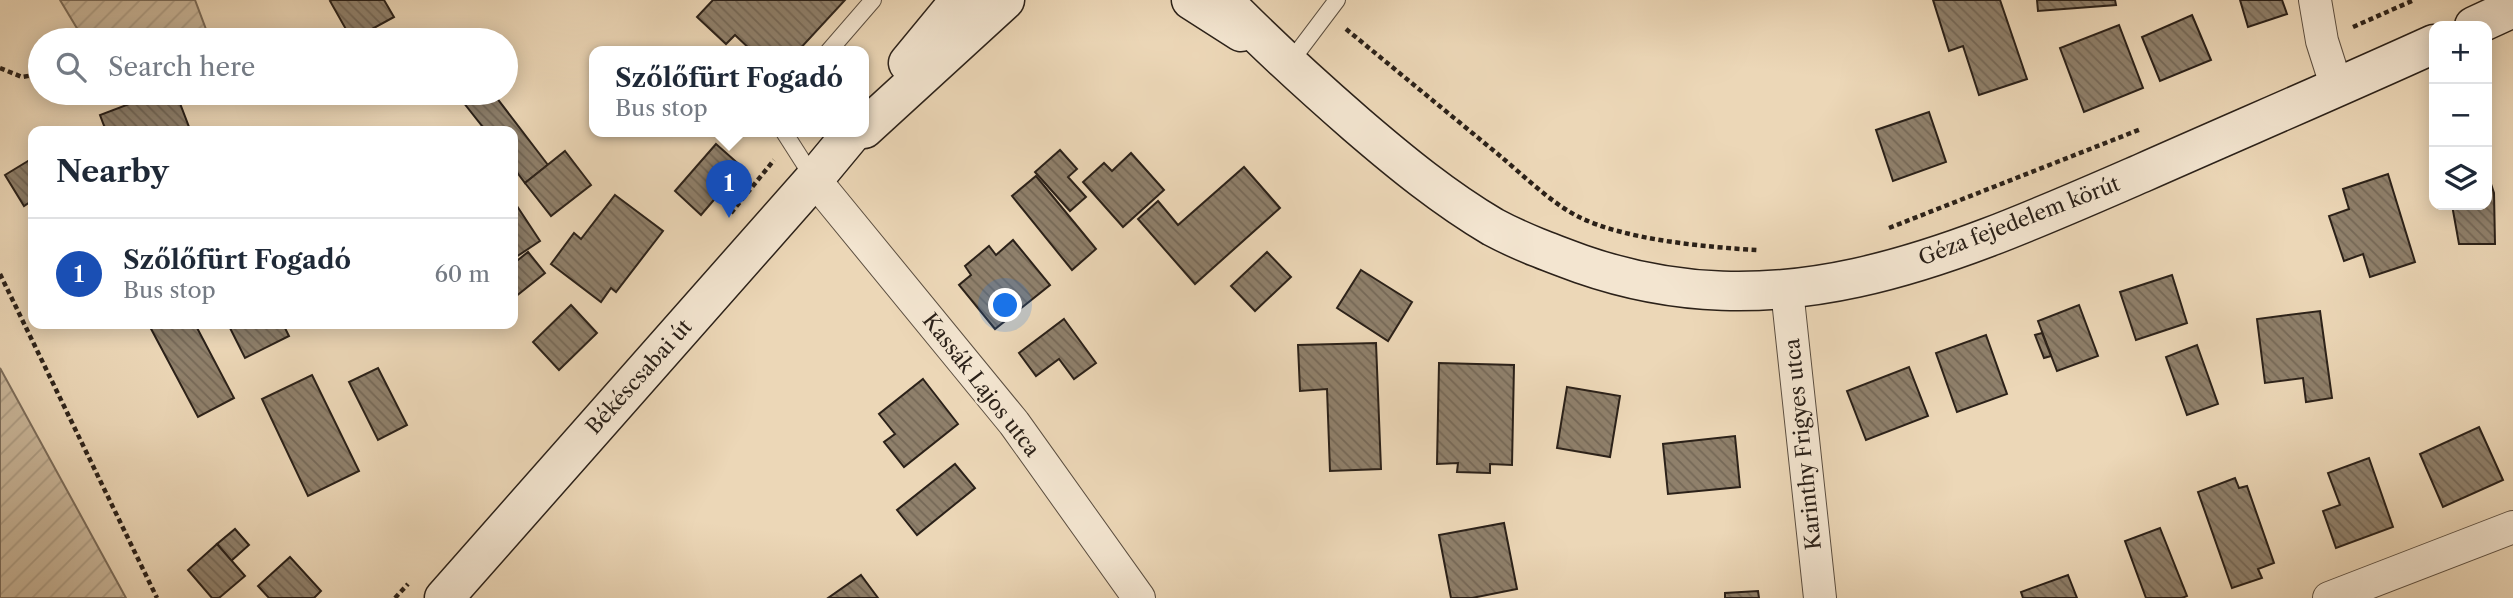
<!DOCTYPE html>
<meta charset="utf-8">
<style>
:root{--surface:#fff;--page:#f2f2f3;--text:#1f2937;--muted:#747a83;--line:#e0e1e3;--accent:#8f2418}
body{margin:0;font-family:"Libre Caslon Text",serif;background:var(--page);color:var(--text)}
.controls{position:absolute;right:21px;top:21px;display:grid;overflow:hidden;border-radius:14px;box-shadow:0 4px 18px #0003}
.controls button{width:63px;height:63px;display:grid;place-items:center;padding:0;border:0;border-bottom:2px solid var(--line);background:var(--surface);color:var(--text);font:35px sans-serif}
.you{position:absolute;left:1006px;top:306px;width:24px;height:24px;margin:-18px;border:5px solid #fff;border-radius:50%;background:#1a73e8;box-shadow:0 0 0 10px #1a73e833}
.badge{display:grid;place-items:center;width:46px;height:46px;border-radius:50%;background:var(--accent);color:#fff;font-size:23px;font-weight:700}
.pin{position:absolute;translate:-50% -58px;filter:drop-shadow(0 2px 4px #0008)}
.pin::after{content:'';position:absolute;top:37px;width:24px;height:21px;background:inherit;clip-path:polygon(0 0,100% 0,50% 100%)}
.popup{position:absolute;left:589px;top:46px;width:280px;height:91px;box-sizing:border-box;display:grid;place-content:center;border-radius:14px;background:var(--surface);filter:drop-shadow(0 2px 5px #0005);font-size:23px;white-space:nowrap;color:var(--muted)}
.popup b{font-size:26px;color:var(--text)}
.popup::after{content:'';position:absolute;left:50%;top:100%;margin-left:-14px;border:14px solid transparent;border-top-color:var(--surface)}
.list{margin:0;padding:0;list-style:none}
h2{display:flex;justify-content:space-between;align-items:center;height:91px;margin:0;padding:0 28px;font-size:30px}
h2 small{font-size:23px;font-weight:400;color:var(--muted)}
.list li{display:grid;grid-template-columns:46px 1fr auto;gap:21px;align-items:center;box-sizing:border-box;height:112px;padding:0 28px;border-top:2px solid var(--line)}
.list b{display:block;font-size:26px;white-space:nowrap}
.list p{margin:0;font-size:23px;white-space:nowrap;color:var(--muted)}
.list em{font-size:23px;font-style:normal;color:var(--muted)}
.icon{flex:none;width:38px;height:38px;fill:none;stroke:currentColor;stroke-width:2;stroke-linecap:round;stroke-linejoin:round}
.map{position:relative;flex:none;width:2513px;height:598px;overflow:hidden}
.search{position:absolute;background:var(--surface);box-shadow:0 4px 18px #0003;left:28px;top:28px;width:490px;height:77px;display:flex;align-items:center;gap:18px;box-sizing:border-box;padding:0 24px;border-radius:38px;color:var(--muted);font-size:26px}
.panel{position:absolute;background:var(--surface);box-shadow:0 4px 18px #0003;left:28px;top:126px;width:490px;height:203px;border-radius:14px}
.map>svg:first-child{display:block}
</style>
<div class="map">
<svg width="2513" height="598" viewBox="0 0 2513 598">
<defs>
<pattern id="garden-furrows" width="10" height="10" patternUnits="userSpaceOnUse" patternTransform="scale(1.75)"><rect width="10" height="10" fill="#cbb89c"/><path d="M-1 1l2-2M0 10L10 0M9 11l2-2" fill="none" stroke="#ae9e86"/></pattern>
<pattern id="building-back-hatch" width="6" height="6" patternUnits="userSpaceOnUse" patternTransform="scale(1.75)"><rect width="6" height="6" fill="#8f806b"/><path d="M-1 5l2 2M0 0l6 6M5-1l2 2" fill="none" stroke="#756857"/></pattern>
</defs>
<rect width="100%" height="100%" fill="#ecd7b7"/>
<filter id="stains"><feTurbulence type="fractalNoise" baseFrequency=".00286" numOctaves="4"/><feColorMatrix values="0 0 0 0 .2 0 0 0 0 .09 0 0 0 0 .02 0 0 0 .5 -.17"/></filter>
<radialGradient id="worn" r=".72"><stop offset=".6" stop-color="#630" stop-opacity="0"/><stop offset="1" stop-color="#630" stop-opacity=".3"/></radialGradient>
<g fill="url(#garden-furrows)" stroke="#7b6c5a" stroke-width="2">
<polygon points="60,0 195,0 210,40 84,40"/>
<polygon points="0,368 126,598 0,598"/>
</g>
<g fill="url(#building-back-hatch)" stroke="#2b2119" stroke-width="2">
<polygon points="332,0 384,0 394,17 352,40 330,1"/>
<polygon points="713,0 845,0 797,52 753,52 735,35 726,44 697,17"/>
<polygon points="1933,0 2000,0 2027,79 1979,95 1963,46 1949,51"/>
<polygon points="2037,0 2115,0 2116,5 2038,11"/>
<polygon points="2240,0 2282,0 2287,14 2248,27"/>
<polygon points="2192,15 2211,60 2160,81 2142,37"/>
<polygon points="2119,25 2143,88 2084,112 2060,48"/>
<polygon points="158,93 176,93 189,127 178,131 106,131 100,115"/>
<polygon points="456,93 493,93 548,165 525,183 513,167 513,131 486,131"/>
<polygon points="1929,112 1946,162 1893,181 1876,130"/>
<polygon points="716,144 742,167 701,215 675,191"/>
<polygon points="1060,150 1077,169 1068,177 1086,197 1070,211 1035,172"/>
<polygon points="565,151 591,185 551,216 525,183"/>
<polygon points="1131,153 1164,190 1123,227 1083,182 1104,163 1112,171"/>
<polygon points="33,158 33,200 24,206 5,175"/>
<polygon points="1244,167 1280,208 1195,284 1138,219 1158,201 1178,225"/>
<polygon points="2487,172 2494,193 2495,244 2459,244 2452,205 2487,205"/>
<polygon points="2388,174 2415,262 2370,277 2363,254 2344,261 2329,216 2349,209 2343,189"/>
<polygon points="1036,176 1096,249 1072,270 1012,196"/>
<polygon points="615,195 663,231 616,292 611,288 601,302 551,264 574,233 581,239"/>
<polygon points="513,200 540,241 513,259"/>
<polygon points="1013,240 1050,285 995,329 959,285 971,275 965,266 989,246 996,255"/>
<polygon points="528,252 545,273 515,297 513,294 513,264"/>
<polygon points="1267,252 1291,277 1255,311 1231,286"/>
<polygon points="1361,270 1412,302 1388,341 1337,308"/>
<polygon points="2172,275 2187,323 2136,340 2120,292"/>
<polygon points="571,305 597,333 559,370 533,342"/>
<polygon points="2079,305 2098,356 2057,371 2038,321"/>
<polygon points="2320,311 2332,398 2306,402 2303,378 2265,383 2257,319"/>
<polygon points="1064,319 1096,363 1074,379 1059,359 1036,376 1019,353"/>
<polygon points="152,324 195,324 234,398 198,417 149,325"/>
<polygon points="228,324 283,324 289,336 245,358"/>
<polygon points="2042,333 2051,356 2044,358 2035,335"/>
<polygon points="1986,335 2007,394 1957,412 1936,353"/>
<polygon points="1376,343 1381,469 1330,471 1327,389 1300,391 1298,345"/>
<polygon points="2197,345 2218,404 2187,415 2166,357"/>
<polygon points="1439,363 1514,365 1512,465 1490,464 1490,473 1457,472 1458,463 1437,464"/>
<polygon points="1909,367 1928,416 1866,440 1847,391"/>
<polygon points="378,368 407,425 378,440 349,382"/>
<polygon points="312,375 359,471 308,496 262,399"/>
<polygon points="923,379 958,424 904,467 884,442 895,434 879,414"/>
<polygon points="1567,387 1620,396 1610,457 1557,448"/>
<polygon points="2479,427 2503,480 2443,507 2420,454"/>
<polygon points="1735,436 1740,487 1668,494 1663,444"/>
<polygon points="2369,458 2393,527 2336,548 2323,511 2340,505 2328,473"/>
<polygon points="955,464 975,488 917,535 897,510"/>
<polygon points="2235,478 2239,488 2247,486 2274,563 2258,569 2262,578 2232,588 2198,492"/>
<polygon points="1504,523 1517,589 1472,598 1451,598 1439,535"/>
<polygon points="2160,528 2187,596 2182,598 2146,598 2125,541"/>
<polygon points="235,529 249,545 231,561 217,544"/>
<polygon points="217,544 245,576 219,598 212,598 188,570"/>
<polygon points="290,557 321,591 314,598 269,598 258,586"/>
<polygon points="861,575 878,598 828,598"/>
<polygon points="2068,575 2077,598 2023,598 2021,592"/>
<polygon points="1758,591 1759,598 1725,598 1725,593"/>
</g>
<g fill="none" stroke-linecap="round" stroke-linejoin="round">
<defs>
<g id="lane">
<polyline points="828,52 873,0"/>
<polyline points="1288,65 1337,0"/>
<polyline points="784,132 814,179"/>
</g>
<g id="street">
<polyline points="2315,0 2322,41 2337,88"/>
<polyline points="814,179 1014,423 1139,598"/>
<polyline points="1787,290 1820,598"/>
<polyline points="2329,598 2513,527"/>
</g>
<g id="secondary">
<polyline points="1191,0 1241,32"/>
<path d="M1223 0C1266 44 1311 85 1357 125 1400 162 1444 198 1493 227 1521 242 1551 253 1581 264 1784 335 1957 253 2142 173 2239 130 2337 88 2434 44"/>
<polyline points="2474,26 2513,8"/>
<polyline points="908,63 960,0"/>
<polyline points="864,129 1005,0"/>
<polyline points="444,598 814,179 853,132"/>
</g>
</defs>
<use href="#lane" stroke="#5b4e40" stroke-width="18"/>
<use href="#street" stroke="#5b4e40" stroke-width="34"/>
<use href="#secondary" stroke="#2b2119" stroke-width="41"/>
<g stroke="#2b2119" stroke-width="4.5" stroke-dasharray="5 3.5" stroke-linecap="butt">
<polyline points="2353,27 2414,0"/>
<path d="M1346 29C1397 71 1448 113 1499 155 1523 175 1551 203 1579 217 1626 240 1705 247 1757 250"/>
<polyline points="0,68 22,77 40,74"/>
<polyline points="731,213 774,160"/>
<polyline points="1889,228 2141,129"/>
<polyline points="0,274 157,598"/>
<polyline points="395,598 408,584"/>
</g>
<use href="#lane" stroke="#f3e5d0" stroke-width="16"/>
<use href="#street" stroke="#f3e5d0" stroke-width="32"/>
<use href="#secondary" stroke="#f3e5d0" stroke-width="38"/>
</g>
<g text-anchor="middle" stroke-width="5" stroke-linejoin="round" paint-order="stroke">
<g font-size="21" fill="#2b2119" stroke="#f3e5d0">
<text transform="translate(2019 221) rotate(-21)" y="7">Géza fejedelem körút</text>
<text transform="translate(639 377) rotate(-48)" y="7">Békéscsabai út</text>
<text transform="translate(981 385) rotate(52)" y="7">Kassák Lajos utca</text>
<text transform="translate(1803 444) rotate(-96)" y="7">Karinthy Frigyes utca</text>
</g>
</g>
<rect width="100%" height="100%" filter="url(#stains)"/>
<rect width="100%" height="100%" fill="url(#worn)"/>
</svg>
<div class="controls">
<button>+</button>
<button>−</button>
<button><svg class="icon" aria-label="layers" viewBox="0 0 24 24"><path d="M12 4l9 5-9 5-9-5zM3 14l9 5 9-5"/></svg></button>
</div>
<div class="you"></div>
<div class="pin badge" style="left:729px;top:218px;background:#1a4fb4">1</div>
<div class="popup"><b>Szőlőfürt Fogadó</b>Bus stop</div>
<div class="search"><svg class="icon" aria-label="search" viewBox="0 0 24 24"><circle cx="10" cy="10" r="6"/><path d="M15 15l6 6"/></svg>Search here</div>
<section class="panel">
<h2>Nearby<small></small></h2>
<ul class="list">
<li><span class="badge" style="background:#1a4fb4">1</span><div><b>Szőlőfürt Fogadó</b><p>Bus stop</p></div><em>60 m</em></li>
</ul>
</section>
</div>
